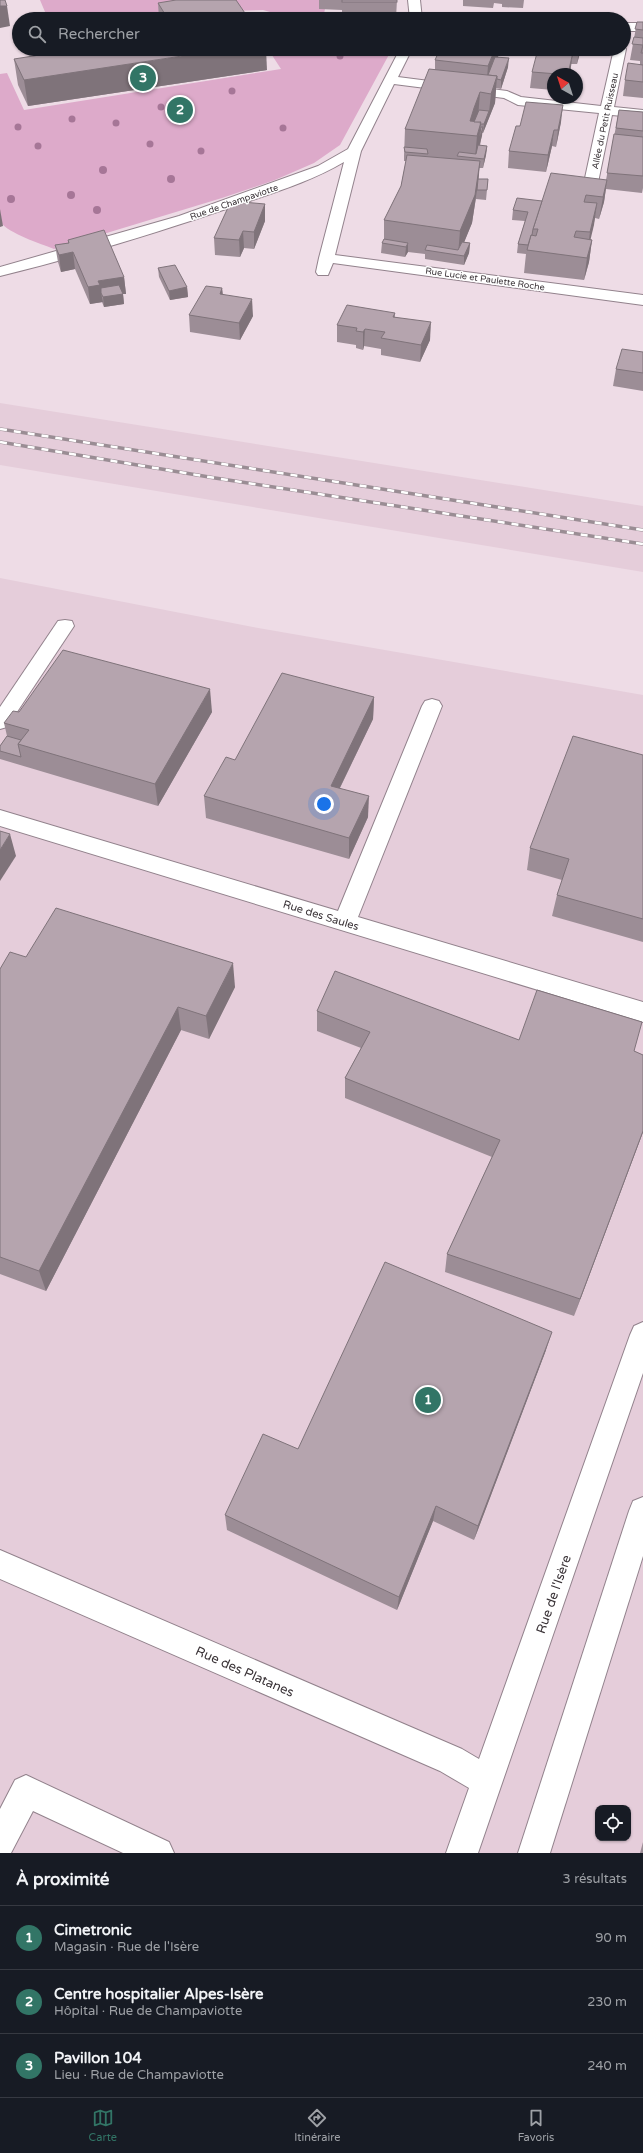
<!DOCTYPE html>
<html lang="fr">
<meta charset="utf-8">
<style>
:root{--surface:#171b24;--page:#20242c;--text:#f1f3f6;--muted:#9ea1a6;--line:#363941;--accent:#327566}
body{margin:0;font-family:"Varela Round",sans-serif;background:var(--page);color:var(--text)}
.controls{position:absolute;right:12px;bottom:12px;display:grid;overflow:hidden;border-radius:8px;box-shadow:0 1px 3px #0004}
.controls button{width:36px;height:36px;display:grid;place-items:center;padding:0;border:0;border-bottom:1px solid var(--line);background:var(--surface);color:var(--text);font:20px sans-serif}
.compass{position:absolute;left:547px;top:68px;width:36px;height:36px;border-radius:50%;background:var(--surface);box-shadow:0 1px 3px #0004;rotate:321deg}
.you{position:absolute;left:324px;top:804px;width:14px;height:14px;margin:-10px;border:3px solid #fff;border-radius:50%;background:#1a73e8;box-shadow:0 0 0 6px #1a73e833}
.badge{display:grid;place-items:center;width:26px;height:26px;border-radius:50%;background:var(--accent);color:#fff;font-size:13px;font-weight:700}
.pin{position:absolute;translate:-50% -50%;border:2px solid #fff;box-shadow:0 1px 4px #0006}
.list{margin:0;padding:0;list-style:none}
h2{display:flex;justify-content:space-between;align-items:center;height:52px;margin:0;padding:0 16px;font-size:17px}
h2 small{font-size:13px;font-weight:400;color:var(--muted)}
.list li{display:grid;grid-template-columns:26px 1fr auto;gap:12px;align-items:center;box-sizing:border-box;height:64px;padding:0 16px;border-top:1px solid var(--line)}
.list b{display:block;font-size:15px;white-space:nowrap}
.list p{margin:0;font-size:13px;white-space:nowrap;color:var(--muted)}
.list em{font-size:13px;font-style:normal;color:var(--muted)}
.icon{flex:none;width:22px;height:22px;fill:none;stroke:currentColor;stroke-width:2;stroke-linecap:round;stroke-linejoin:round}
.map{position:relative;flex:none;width:643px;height:1853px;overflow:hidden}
.search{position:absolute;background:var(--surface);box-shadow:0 1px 3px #0004;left:12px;right:12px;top:12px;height:44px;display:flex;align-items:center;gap:10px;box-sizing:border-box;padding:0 14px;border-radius:22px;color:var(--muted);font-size:15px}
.sheet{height:244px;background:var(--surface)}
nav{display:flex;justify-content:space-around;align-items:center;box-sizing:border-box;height:56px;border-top:1px solid var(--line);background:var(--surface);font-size:11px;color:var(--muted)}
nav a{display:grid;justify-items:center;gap:2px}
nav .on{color:var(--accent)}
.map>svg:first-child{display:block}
</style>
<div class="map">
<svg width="643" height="1853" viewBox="0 0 643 1853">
<rect width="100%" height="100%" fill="#eedce6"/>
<g fill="#e5cdda" fill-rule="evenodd">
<polygon points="0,403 643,506 643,572 0,465"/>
<path d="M0 578 253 627 643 695V1853H0ZM598 1808H628V1838H598Z"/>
</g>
<g fill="#ddaaca">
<polygon points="40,0 320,0 325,9 323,18 295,19 263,10 229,11 184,19 48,19"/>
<path d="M268 49H392L340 145 314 163 275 180 222 198 54 249C39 243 10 234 0 222V74L7 73 24 110 281 69Z"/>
</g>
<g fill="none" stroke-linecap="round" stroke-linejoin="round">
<defs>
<g id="minor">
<polygon points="408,0 420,0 422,19 410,19"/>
<rect x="624" y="23" width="19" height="8"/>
<path d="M624 46 626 49 614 107 643 110V118L612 115 596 192 589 196 582 192 599 113 518 105 504 98 394 84 361 151 335 255 643 295V305L333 263 328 275H318L316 272 319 258 344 162C310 182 272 193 235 206 159 232 78 257 0 276V267L179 216 318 166 348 149 400 49H412L398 77 507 91 521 97 601 106 614 49H624Z"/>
<polygon points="65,620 72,621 74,626 7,727 0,729 0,707 58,621"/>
<polygon points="432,699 439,701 442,706 358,917 643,1002 643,1022 0,826 0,810 338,911 422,706 425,701"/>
<polygon points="643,1322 643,1373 478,1853 446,1853 469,1788 440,1771 0,1579 0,1550 462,1749 479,1759 630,1335 634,1326"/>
<polygon points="643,1497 643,1556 550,1853 518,1853 629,1511 633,1501"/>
<polygon points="26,1775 169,1842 174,1853 123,1853 33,1811 11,1853 0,1853 0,1809 15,1780"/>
</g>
</defs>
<use href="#minor" stroke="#92828c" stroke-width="2"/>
<use href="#minor" fill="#fff" fill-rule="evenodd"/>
<defs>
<g id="rail">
<polyline points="0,429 643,530"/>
<polyline points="0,442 215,478 643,544"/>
</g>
</defs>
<use href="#rail" stroke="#9a8d94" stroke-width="3.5"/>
<use href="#rail" stroke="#fff" stroke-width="2.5" stroke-dasharray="7" stroke-linecap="butt"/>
</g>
<g fill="#a67697">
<circle cx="340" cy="56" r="3.5"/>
<circle cx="232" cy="91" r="3.5"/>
<circle cx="161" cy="107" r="3.5"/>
<circle cx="72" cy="119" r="3.5"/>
<circle cx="116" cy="123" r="3.5"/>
<circle cx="18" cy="127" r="3.5"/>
<circle cx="283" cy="128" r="3.5"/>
<circle cx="150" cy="144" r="3.5"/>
<circle cx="38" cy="146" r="3.5"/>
<circle cx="201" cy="151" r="3.5"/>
<circle cx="103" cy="170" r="4"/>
<circle cx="171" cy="179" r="4"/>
<circle cx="71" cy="195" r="4"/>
<circle cx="11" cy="199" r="4"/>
<circle cx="97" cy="210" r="4"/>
</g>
<g fill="#9c8d96">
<polygon points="319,0 397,0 396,18 342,17 342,10 319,9"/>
<polygon points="463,0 524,0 523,8 502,7 502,4 494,3 493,8 463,6"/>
<polygon points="158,3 249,19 159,19"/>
<polygon points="637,22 643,22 643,98 623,96 625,80 640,65 640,61 630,60"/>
<polygon points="544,49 581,49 577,64 571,64 570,74 553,74 553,90 530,88 532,72"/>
<polygon points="498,57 508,67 501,89 496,88 495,103 483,133 482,133 480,146 487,146 486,155 483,168 479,168 478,179 488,179 486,200 476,199 476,198 472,223 464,242 470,243 469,253 464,265 425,259 425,254 408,252 405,257 381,253 382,243 384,239 384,220 401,186 406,161 404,161 404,156 405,129 435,69 435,60"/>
<polygon points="14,59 267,70 28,106 18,85"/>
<polygon points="619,110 643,112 643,188 642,193 606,189 604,202 599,219 595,218 590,239 592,240 589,262 584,280 524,273 526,254 517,253 518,244 525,221 512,220 513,210 606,180"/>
<polygon points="561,122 556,147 552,146 546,172 508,168 509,151 520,126"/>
<polygon points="265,204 265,221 254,249 244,248 240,257 215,255 214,238"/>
<polygon points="68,240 124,277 126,294 123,294 124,304 104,307 102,302 90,304 75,269 61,272 58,262 55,245 68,243"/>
<polygon points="158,268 187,287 188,297 170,300 159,277"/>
<polygon points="222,288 223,294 253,316 240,340 190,332 189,315"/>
<polygon points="395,313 395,317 430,340 420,362 381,355 381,349 364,346 363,350 356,348 356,345 337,342 337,325"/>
<polygon points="643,352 643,391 613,386 616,369"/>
<polygon points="374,697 373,719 340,788 368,817 349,859 206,818 204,796 235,760"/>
<polygon points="19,712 212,712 158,806 0,759 0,746 7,736 4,723"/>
<polygon points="643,755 643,942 552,916 557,895 562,880 527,870 530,848"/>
<polygon points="26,957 235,987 209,1039 181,1030 46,1291 0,1274 0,969"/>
<polygon points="317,1011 519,1040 634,1051 643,1055 643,1132 574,1316 445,1272 447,1254 492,1157 345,1098 345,1078 361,1048 317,1031"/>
<polygon points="546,1350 474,1540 433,1521 397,1610 227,1530 225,1515 298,1449"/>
<polygon points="643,1842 643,1853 640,1853"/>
</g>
<g fill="#7f737a">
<polygon points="0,6 7,6 10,26 0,28"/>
<polygon points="212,16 213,19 193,19"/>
<polygon points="228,49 266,49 267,70 28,106 24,80"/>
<polygon points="495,49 501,49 490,78 487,78 488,66"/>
<polygon points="579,49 581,49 577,64"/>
<polygon points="573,52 570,74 568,74"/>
<polygon points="509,58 508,67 501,89 501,80"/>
<polygon points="497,76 495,103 483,133 484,124 489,112 491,94"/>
<polygon points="480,92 478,119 472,135 470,121 474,108"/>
<polygon points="563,105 561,122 556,147 558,130"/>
<polygon points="481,122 479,140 483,127 482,136 476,158 475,158 477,136"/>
<polygon points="554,130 552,146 546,172 548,155"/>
<polygon points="487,146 486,155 483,168 484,159"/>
<polygon points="480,161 478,188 477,190 472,223 459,255 458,255 460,231"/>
<polygon points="607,180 604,202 599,219 603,197"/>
<polygon points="597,203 594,225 587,254 590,232"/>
<polygon points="265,204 265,221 254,249 254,232"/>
<polygon points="0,209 3,226 0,227"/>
<polygon points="243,231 244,248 240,257 239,240"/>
<polygon points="592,240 589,262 584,280 587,258"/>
<polygon points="408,243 408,252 405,257 406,247"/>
<polygon points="470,243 469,253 464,265 464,256"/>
<polygon points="73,252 75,269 61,272 59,255"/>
<polygon points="124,277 126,294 123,294 124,304 104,307 103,297 101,293 103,302 90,304 88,287 98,281"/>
<polygon points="187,287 188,297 170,300 169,291"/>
<polygon points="222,288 223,306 220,294"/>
<polygon points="252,299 253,316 240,340 239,323"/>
<polygon points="431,322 430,340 420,362 421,345"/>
<polygon points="365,329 364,346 363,350 363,332"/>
<polygon points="210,689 212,712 158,806 155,784"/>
<polygon points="374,697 373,719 330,808 331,786"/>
<polygon points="369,796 368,817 349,859 349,838"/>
<polygon points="10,834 16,856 0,881 0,850"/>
<polygon points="233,963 235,987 209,1039 206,1016"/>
<polygon points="178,1007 181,1030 46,1291 39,1271"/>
<polygon points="643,1131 643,1132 574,1316 580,1299"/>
<polygon points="552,1332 546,1350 474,1540 478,1526"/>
<polygon points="436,1506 433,1521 397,1610 399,1597"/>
</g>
<g fill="#b5a4ae" stroke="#7f737a">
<polygon points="0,0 5,0 7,6 0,6"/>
<polygon points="176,0 236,0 249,19 214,19 212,16 194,19 168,19 158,3"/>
<rect x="342" y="0" width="55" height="2"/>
<polygon points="637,22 643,22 643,30 635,29"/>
<polygon points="634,37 643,38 643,45 632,44"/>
<polygon points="643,45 643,53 641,53"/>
<polygon points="78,49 228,49 24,80 14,59"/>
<polygon points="440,49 495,49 488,66 435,60"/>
<polygon points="538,49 573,52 568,74 558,74 532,72"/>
<polygon points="495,57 509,58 501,80 497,79 497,76 488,75"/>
<polygon points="628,63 643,65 643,82 625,80"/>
<polygon points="429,69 497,76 491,94 480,92 474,108 470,121 481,122 477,136 405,129"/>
<polygon points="526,102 563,105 558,130 554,130 548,155 509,151 516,126 520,126"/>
<polygon points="479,110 489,111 484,124 480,124 481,122 474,122"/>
<polygon points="619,110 643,112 643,131 616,128"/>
<polygon points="481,127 483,127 479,140"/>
<polygon points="614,134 643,137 643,176 607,173"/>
<polygon points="478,145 487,146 484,159 457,156 459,152 476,154"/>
<polygon points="404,147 427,149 428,154 405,152"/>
<polygon points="407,155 480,161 475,195 460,231 384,220 401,186"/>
<polygon points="551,173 607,180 603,197 586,195 584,202 597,203 590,232 576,231 574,237 592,240 587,258 527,250 531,235 536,236 538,229 533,229"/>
<polygon points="478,179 488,179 487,190 477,190"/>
<polygon points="517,198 542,201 533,229 532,235 531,235 528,245 518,244 528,212 513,210"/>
<polygon points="231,201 265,204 254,232 243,231 239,240 214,238"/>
<polygon points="104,230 124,277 98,281 100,285 88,287 73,252 59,255 55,245 69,243 68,240"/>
<polygon points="384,239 408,243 406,247 382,243"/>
<polygon points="462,242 470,243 464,256 425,250 427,245 458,250"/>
<polygon points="175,265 187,287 169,291 158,268"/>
<polygon points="119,285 123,294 103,297 101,293 101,288"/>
<polygon points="206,286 222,288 220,294 252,299 239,323 189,315"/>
<polygon points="347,305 395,313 393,317 431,322 421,345 381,338 385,332 365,329 363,332 356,331 357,328 337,325"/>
<polygon points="622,349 643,352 643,373 616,369"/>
<polygon points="63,650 210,689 155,784 18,744 29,730 4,723 13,711 19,712"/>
<polygon points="282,673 374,697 331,786 369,796 349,838 204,796 226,757 235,760"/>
<polygon points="7,736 21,740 18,744 21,757 0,751 0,746"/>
<polygon points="573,736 643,755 643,919 557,895 569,859 530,848"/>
<polygon points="0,831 10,834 0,850"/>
<polygon points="56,908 233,963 206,1016 178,1007 39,1271 0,1257 0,969 10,952 26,957"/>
<polygon points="335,971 519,1040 537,990 642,1022 634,1051 643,1055 643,1131 580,1299 447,1254 500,1140 345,1078 370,1032 317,1011"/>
<polygon points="385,1262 552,1332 478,1526 436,1506 399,1597 225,1515 263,1434 298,1449"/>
</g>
<g text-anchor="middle" stroke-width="3" stroke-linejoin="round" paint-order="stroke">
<g font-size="9" fill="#3a3337" stroke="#fff">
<text transform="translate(605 121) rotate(-78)" y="3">Allée du Petit Ruisseau</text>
<text transform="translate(234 202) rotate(-19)" y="3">Rue de Champaviotte</text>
<text transform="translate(485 279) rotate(8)" y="3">Rue Lucie et Paulette Roche</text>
</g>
<g font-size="11" fill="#3a3337" stroke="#fff">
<text transform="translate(321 915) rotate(17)" y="4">Rue des Saules</text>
</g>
<g font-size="13" fill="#3a3337" stroke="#fff">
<text transform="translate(553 1594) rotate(-71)" y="5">Rue de l'Isère</text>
<text transform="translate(245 1671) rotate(24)" y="5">Rue des Platanes</text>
</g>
</g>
</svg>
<div class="controls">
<button><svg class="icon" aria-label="locate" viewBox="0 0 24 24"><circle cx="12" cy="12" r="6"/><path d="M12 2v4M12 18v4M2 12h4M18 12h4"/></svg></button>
</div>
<svg class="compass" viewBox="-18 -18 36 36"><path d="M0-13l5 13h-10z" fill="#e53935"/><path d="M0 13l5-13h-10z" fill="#9ea1a6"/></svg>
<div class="you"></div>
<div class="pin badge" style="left:428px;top:1400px">1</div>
<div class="pin badge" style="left:180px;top:110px">2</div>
<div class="pin badge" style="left:143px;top:78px">3</div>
<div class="search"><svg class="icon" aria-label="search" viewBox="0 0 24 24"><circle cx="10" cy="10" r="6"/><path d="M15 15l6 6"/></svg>Rechercher</div>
</div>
<section class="sheet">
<h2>À proximité<small>3 résultats</small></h2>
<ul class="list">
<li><span class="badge">1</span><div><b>Cimetronic</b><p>Magasin · Rue de l'Isère</p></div><em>90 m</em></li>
<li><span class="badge">2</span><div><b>Centre hospitalier Alpes-Isère</b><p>Hôpital · Rue de Champaviotte</p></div><em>230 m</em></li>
<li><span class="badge">3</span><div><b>Pavillon 104</b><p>Lieu · Rue de Champaviotte</p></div><em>240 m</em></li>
</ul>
</section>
<nav>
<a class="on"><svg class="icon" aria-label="map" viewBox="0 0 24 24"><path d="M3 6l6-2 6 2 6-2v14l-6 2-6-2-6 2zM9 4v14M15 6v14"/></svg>Carte</a>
<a><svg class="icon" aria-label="directions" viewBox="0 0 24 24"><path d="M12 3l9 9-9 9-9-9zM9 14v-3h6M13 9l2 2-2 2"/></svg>Itinéraire</a>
<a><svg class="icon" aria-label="saved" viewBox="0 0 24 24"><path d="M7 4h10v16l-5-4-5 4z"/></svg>Favoris</a>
</nav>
